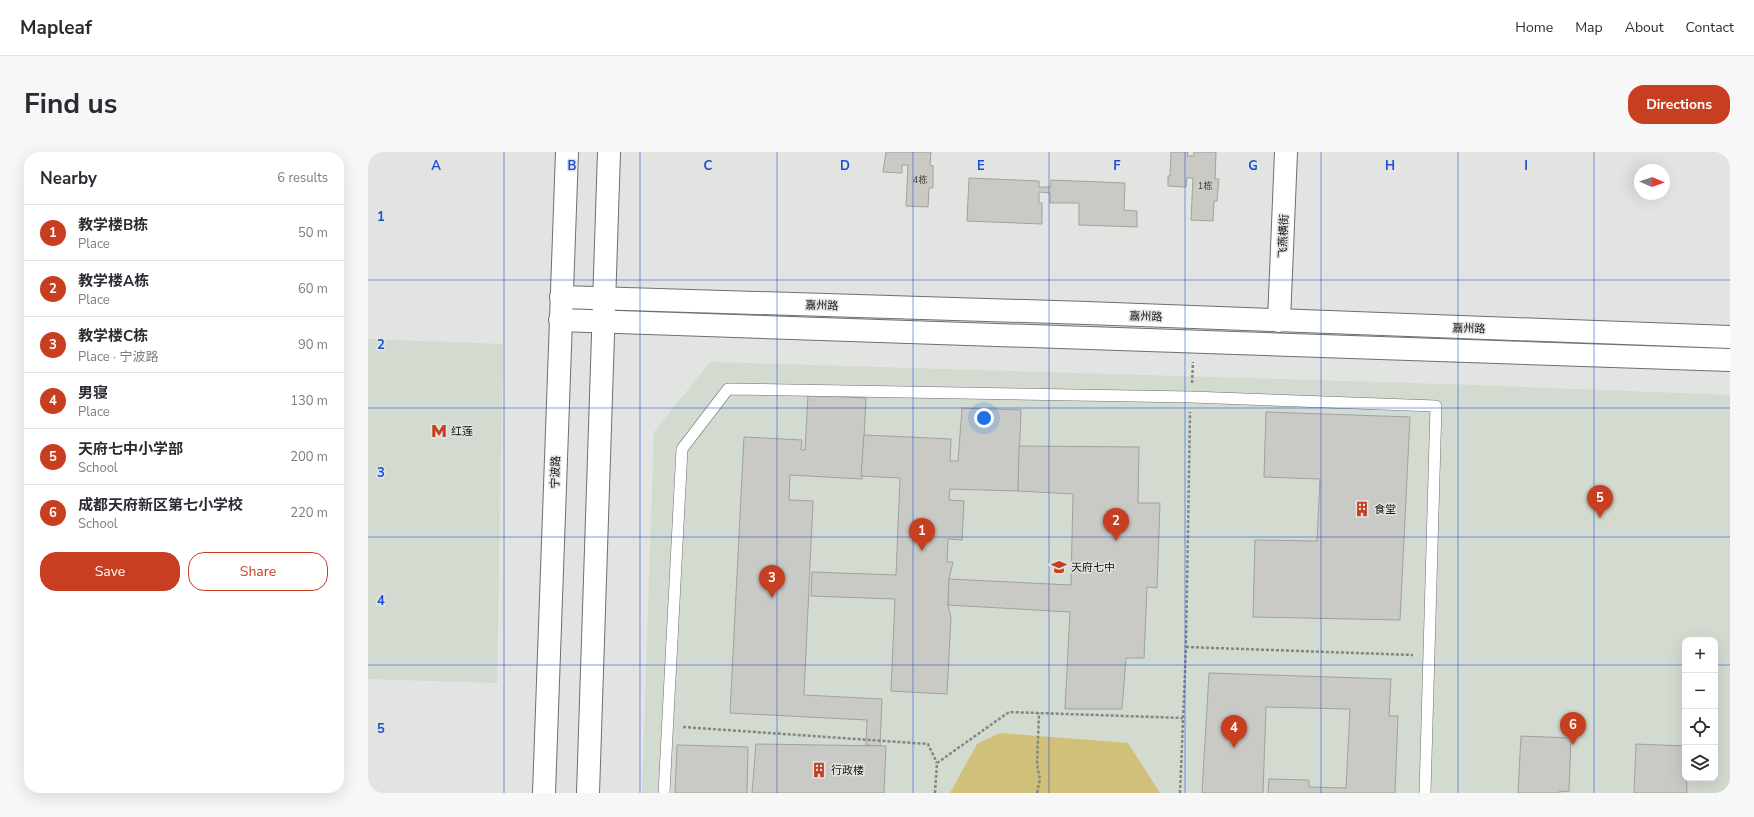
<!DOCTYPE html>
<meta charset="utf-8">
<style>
:root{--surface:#fff;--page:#f7f7f7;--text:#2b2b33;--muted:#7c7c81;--line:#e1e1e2;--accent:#c83e20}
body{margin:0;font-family:"Nunito Sans","Noto Sans SC",sans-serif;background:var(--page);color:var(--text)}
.controls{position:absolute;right:12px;bottom:12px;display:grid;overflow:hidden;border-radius:8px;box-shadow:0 4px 16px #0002}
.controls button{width:36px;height:36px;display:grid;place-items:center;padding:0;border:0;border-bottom:1px solid var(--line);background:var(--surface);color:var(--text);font:20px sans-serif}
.compass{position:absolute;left:1266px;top:12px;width:36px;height:36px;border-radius:50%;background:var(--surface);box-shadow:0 4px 16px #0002;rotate:92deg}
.you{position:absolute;left:616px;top:266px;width:14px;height:14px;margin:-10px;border:3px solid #fff;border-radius:50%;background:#1a73e8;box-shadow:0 0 0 6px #1a73e833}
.badge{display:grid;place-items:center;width:26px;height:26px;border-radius:50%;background:var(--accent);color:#fff;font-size:13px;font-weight:700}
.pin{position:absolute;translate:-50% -33px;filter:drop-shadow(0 1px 2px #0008)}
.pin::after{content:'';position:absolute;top:21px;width:14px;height:12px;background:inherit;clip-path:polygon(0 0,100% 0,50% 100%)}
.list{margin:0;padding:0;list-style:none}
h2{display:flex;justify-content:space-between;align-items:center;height:52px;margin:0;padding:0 16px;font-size:17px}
h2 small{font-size:13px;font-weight:400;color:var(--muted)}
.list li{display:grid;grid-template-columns:26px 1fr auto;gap:12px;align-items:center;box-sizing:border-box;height:56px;padding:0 16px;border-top:1px solid var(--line)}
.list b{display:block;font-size:15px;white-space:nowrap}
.list p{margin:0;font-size:13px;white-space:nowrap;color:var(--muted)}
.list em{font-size:13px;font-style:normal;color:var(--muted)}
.actions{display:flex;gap:8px;padding:12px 16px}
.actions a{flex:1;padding:9px 0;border:1px solid var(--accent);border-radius:16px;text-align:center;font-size:14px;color:var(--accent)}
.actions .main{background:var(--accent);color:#fff}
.icon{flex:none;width:22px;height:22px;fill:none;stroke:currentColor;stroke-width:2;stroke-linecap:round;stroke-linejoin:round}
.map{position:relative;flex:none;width:1362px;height:641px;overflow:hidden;border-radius:16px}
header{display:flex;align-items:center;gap:24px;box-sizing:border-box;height:56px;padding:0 20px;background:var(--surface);border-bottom:1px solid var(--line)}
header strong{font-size:19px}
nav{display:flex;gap:22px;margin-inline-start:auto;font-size:14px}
.intro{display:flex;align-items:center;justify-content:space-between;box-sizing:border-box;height:96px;padding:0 24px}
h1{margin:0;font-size:28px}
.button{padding:10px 18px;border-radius:16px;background:var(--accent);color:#fff;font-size:14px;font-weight:700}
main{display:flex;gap:24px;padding:0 24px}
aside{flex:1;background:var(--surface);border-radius:16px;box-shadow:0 4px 16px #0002}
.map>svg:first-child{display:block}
</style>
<header>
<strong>Mapleaf</strong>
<nav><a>Home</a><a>Map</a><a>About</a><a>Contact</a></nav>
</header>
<div class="intro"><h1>Find us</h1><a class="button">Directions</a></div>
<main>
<aside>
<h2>Nearby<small>6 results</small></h2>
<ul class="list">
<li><span class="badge">1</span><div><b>教学楼B栋</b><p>Place</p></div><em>50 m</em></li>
<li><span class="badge">2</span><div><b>教学楼A栋</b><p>Place</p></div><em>60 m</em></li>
<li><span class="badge">3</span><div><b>教学楼C栋</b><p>Place · 宁波路</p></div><em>90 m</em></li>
<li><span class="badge">4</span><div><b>男寝</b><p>Place</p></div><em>130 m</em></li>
<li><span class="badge">5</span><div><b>天府七中小学部</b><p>School</p></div><em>200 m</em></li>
<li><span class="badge">6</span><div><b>成都天府新区第七小学校</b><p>School</p></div><em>220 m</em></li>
</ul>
<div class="actions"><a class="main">Save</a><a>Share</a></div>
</aside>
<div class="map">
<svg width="1362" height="641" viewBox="0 0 1362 641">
<rect width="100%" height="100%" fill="#e1e4e0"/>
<g fill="#d3dad0" fill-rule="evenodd">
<polygon points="0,187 135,192 129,531 0,527"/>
<path d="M342 210 1108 233 1362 243V641H274L286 280ZM1317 488H1347V626H1317Z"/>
</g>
<polygon fill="#d1c079" points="632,581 760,591 792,641 582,641 609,592"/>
<g fill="#c9cac6" stroke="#a0a19d">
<polygon points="518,0 563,0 562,13 565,14 565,36 561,36 560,55 538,54 540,13 534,13 534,21 515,20"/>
<polygon points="803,0 820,0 819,4 826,4 826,0 848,0 847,27 851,27 849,49 846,49 845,69 823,68 825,26 819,26 818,35 800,34 800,24 802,24"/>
<polygon points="601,26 671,29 671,35 683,35 683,28 757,31 756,58 769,59 769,75 711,73 711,51 682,51 682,41 671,40 671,51 674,51 674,72 599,69"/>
<polygon points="440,243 498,246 494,327 422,323 421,348 445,349 436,543 514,547 512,594 498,593 499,568 362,561 376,285 434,288 433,298 437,298"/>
<polygon points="594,256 653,258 650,339 582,337 581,348 596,349 594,388 580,387 579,410 585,410 581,427 580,453 583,465 579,542 523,539 527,447 443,444 444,420 528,423 532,326 493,324 496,283 583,287 582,309 590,309"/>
<polygon points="898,260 1042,265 1032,468 885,465 887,388 949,389 952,327 896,325"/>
<polygon points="651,294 771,295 770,351 792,351 789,436 779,435 776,506 758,506 754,557 697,557 702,460 580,453 581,427 703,433 705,342 650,339"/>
<polygon points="841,521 1023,527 1021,564 1030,564 1027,641 900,641 901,627 941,628 941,635 978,636 982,557 898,555 895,641 834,641"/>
<polygon points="1153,584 1203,586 1201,639 1190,640 1190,641 1150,641"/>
<polygon points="388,592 518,594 516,641 384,641"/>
<polygon points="1268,592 1317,594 1319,641 1266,641"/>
<polygon points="309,593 380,595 379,641 307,641"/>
</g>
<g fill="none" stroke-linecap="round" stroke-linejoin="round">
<defs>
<polyline id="lane" points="296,641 314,297 360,237 823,245 1068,254 1057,641"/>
<polyline id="street" points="911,169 918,0"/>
<g id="secondary">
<polyline points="193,145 719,161 1362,185"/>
<polyline points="192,168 1362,208"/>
<polyline points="176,641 199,0"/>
<polyline points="220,641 241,0"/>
</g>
</defs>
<use href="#lane" stroke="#6e706d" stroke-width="12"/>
<use href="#street" stroke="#6e706d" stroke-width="24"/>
<use href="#secondary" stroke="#6e706d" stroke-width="24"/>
<g stroke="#848683" stroke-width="2.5" stroke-dasharray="3 2" stroke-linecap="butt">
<polyline points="824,231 825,210"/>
<polyline points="818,495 1045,503"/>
<polyline points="315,575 560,592 569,611"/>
<polyline points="567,641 569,611 641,560 815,566"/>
<polyline points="669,641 672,627 669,613 671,561"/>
<polyline points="812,641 818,495 822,260"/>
</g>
<use href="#lane" stroke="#fff" stroke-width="11"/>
<use href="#street" stroke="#fff" stroke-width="22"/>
<use href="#secondary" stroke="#fff" stroke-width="22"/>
</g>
<path fill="none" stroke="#1d4ed8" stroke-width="1" stroke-opacity="0.55" d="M136 0V641M272 0V641M409 0V641M545 0V641M681 0V641M817 0V641M953 0V641M1090 0V641M1226 0V641M0 128H1362M0 256H1362M0 385H1362M0 513H1317M1347 513H1362"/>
<defs>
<symbol id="metro-bare" viewBox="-9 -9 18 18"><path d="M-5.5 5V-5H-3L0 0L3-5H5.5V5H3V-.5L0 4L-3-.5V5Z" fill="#c83e20" stroke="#e1e4e0" stroke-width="2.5" paint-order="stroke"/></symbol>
<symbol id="building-bare" viewBox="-9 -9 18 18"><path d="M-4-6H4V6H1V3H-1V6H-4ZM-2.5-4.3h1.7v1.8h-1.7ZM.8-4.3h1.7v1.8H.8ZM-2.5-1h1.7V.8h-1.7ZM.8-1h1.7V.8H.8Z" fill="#c83e20" stroke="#e1e4e0" stroke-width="2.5" paint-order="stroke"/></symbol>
<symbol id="school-bare" viewBox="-9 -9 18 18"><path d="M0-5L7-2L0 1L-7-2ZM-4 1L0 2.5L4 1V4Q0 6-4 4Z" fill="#c83e20" stroke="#e1e4e0" stroke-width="2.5" paint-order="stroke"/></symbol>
</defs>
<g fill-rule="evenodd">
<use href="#metro-bare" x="60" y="268" width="22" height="22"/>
<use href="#building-bare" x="983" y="346" width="22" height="22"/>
<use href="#school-bare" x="680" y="404" width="22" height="22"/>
<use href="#building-bare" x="440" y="607" width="22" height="22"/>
</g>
<g text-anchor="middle" stroke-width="3" stroke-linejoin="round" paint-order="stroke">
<g font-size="9" fill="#40413f">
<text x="552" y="31">4栋</text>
<text x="837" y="37">1栋</text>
</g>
<g font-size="11" fill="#121312" stroke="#e1e4e0">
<text transform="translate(915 84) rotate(-88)" y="4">飞燕横街</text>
<text transform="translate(454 153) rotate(2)" y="4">嘉州路</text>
<text transform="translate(778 164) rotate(2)" y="4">嘉州路</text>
<text transform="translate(1101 176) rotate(2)" y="4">嘉州路</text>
<text transform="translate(187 320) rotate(-88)" y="4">宁波路</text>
</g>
<g font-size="11" fill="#121312" stroke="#e1e4e0" text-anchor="start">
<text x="83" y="283">红莲</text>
<text x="1006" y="361">食堂</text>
<text x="703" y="419">天府七中</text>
<text x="463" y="622">行政楼</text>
</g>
</g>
<g font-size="13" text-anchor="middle" font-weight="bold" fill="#1d4ed8" stroke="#e1e4e0" stroke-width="3" stroke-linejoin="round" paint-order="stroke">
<text x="68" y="18">A</text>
<text x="204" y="18">B</text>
<text x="340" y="18">C</text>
<text x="477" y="18">D</text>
<text x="613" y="18">E</text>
<text x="749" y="18">F</text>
<text x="885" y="18">G</text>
<text x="1022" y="18">H</text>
<text x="1158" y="18">I</text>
<text x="13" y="69">1</text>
<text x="13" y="197">2</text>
<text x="13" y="325">3</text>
<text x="13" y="453">4</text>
<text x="13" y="581">5</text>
</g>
</svg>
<div class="controls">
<button>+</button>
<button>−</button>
<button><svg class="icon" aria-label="locate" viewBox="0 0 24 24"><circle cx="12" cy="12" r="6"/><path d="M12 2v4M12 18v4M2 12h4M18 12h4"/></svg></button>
<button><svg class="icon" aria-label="layers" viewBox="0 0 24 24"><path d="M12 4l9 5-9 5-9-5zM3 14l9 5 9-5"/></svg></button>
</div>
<svg class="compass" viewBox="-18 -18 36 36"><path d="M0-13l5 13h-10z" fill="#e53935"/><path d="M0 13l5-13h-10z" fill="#7c7c81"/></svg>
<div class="you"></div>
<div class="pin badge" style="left:554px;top:399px">1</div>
<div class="pin badge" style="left:748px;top:389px">2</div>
<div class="pin badge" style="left:404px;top:446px">3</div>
<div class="pin badge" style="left:866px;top:596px">4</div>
<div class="pin badge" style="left:1232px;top:366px">5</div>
<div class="pin badge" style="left:1205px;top:593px">6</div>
</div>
</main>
